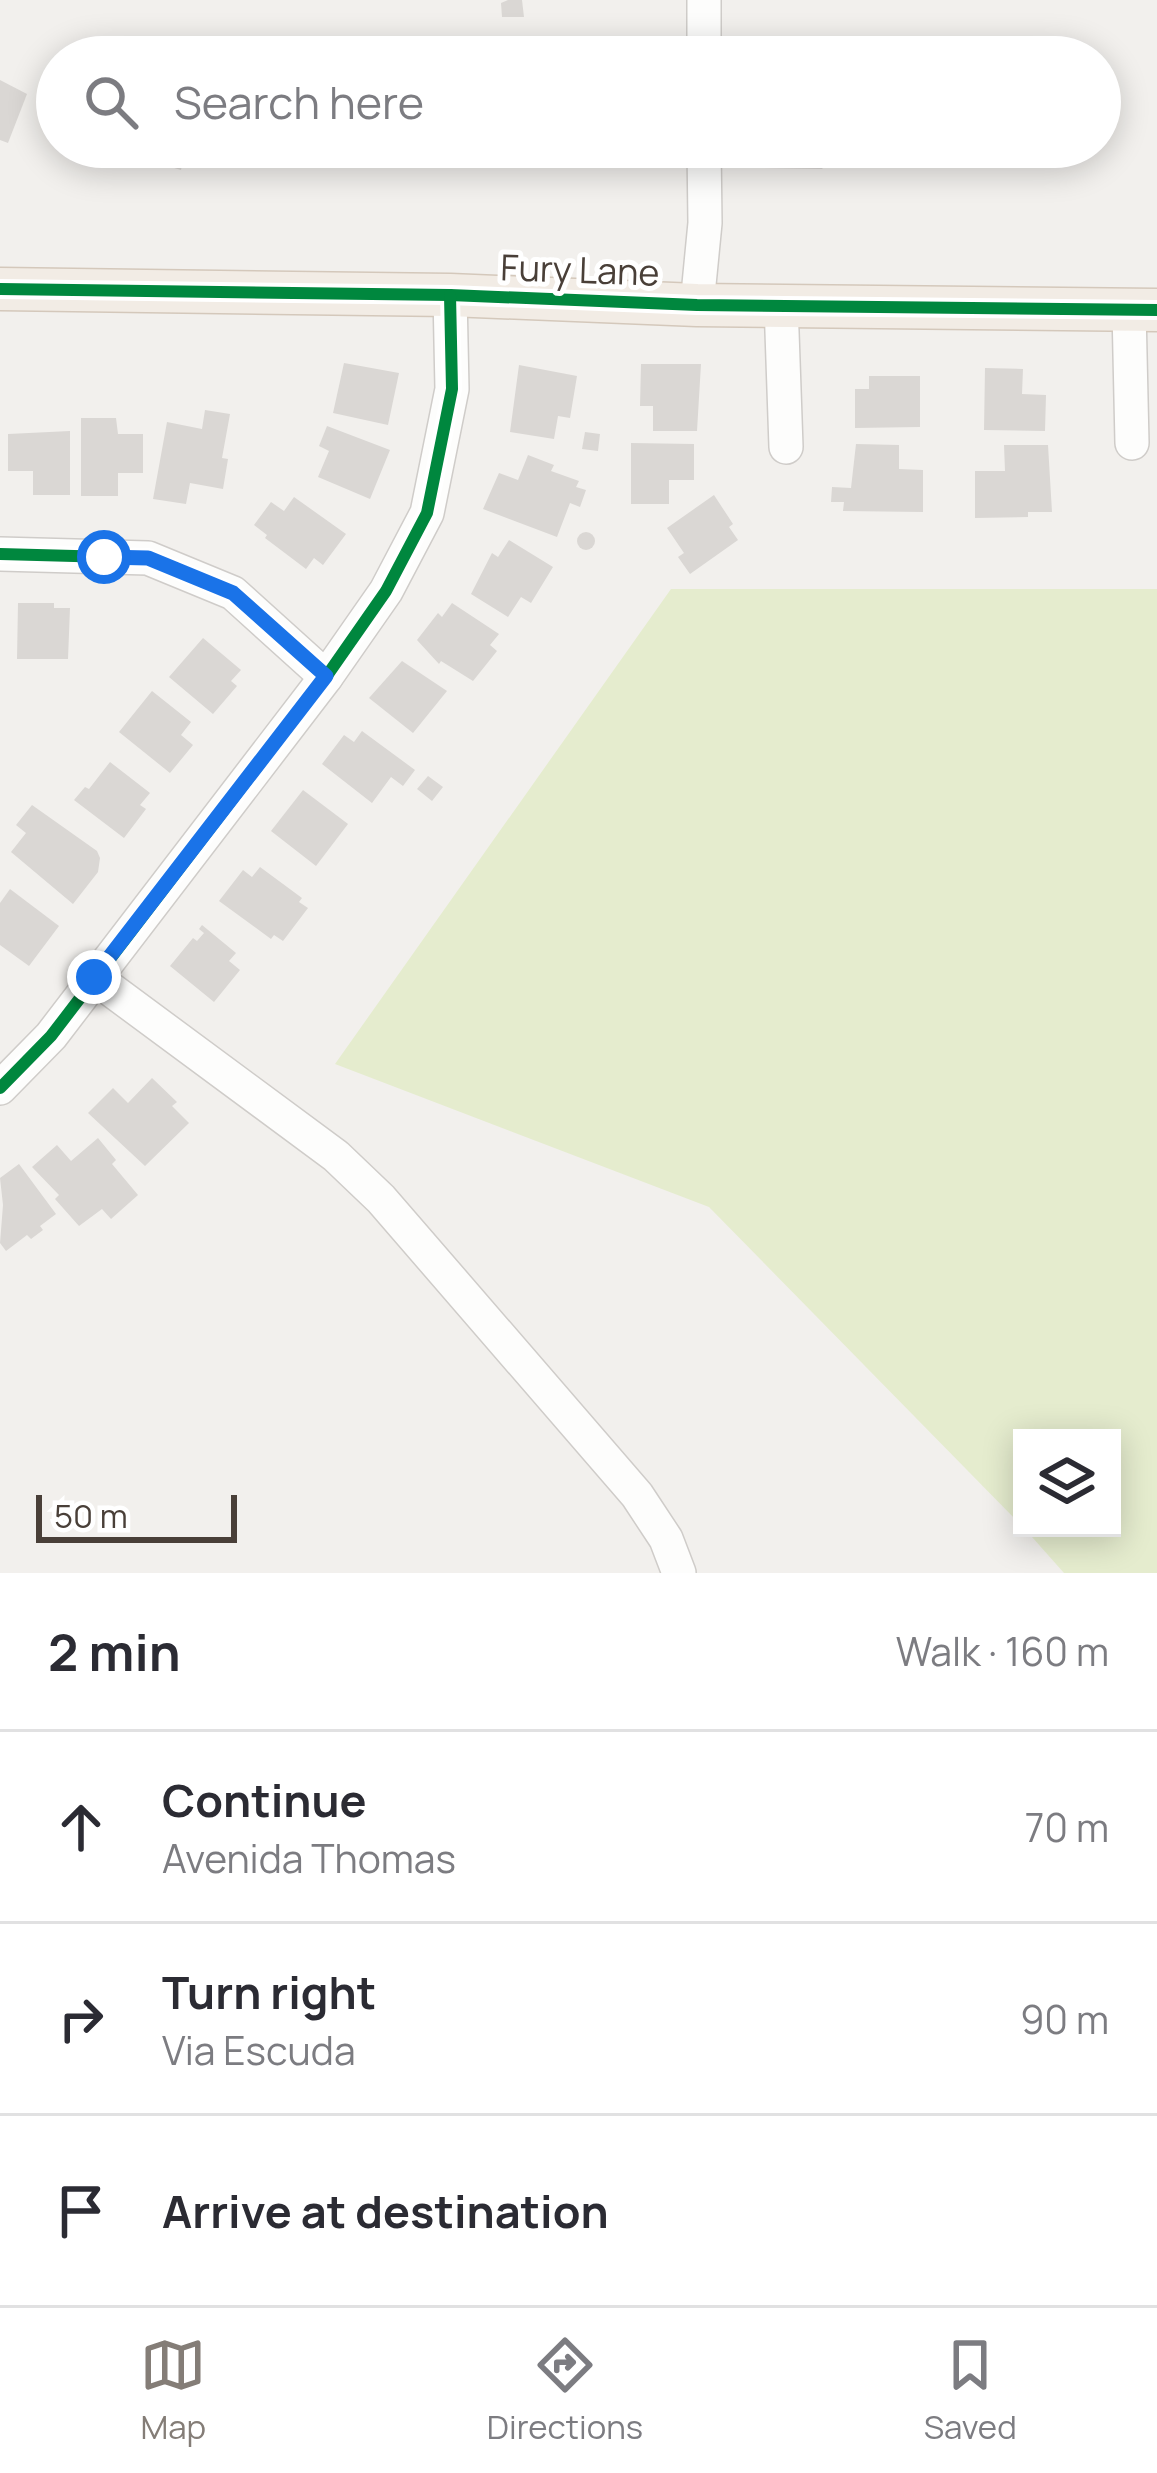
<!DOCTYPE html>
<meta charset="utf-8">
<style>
:root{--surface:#fff;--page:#f2f2f3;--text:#2b2b33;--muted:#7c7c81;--line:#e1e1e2;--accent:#847d77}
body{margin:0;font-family:Manrope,sans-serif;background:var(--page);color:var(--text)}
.controls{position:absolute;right:36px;bottom:36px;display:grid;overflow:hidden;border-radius:0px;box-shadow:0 6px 30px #0003}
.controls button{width:108px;height:108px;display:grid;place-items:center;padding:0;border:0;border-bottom:3px solid var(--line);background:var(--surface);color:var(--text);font:60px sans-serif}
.scale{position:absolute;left:36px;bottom:30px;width:201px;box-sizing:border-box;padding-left:12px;border:6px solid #493f38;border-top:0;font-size:33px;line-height:42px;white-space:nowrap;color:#493f38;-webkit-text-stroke:9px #fff;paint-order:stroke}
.stop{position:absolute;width:36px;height:36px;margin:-27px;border:9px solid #1a73e8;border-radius:50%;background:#fff}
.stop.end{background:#1a73e8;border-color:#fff;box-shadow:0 3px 12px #0008}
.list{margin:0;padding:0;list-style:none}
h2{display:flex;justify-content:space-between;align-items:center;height:156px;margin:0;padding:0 48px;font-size:51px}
h2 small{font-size:39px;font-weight:400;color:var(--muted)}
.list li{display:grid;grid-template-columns:78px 1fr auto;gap:36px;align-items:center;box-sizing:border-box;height:192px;padding:0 48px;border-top:3px solid var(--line)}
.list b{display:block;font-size:45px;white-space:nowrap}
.list p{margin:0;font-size:39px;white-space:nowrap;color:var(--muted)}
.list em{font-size:39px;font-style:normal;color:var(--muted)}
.icon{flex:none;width:66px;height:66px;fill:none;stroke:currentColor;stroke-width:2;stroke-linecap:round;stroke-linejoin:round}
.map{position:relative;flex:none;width:1157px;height:1573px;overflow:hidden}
.search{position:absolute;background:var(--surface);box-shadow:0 6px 30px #0003;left:36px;right:36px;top:36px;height:132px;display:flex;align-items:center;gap:30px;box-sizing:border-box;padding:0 42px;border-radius:66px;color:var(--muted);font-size:45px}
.sheet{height:732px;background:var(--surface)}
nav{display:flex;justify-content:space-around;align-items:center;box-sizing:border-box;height:168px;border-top:3px solid var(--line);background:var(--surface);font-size:33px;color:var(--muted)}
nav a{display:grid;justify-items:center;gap:6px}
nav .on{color:var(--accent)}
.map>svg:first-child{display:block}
</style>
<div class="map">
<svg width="1157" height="1573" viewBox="0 0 1157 1573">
<rect width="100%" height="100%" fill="#f2f0ed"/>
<polygon fill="#e5ecce" points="671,589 1157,589 1157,1573 1064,1573 1024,1528 1112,1528 1112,1438 1022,1438 1022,1526 709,1207 335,1064"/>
<g fill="#dad7d4">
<polygon points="508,0 522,0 524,17 502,17 501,3"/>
<polygon points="873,36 896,37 895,57 873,57"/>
<polygon points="0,80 27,94 8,143 0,140"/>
<polygon points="140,147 186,147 181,170 137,157"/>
<polygon points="301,147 331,147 326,166 298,160"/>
<polygon points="515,147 548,147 541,168 511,158"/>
<polygon points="765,147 866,147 866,165 827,163 822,169 764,168"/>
<polygon points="1019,147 1066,147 1066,152 1019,153"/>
<polygon points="344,363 399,373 388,425 333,413"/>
<polygon points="641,364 701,364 697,431 653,431 653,406 640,406"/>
<polygon points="519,365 577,376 570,418 558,416 554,439 510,432"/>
<polygon points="985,368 1023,369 1022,394 1046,395 1045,431 984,430"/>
<polygon points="869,376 920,376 920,427 855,428 855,389 869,389"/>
<polygon points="205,410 230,414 222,458 228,459 223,489 190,483 186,504 153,499 167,422 202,429"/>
<polygon points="81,418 116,418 118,434 143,434 143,473 118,473 118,496 81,496"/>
<polygon points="327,426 390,450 370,499 318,477 329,451 319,446"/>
<polygon points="70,431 70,495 33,495 33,471 8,471 8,434"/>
<polygon points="585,432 600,434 598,451 582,449"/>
<polygon points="631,443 694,444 694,480 669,480 669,504 631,504"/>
<polygon points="856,444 899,445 899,469 923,470 923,512 843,511 844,502 831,502 832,487 851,488"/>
<polygon points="1004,445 1048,445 1052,512 1028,512 1028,517 975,518 975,471 1005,471"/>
<polygon points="528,455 554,465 551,471 579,481 576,487 586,490 580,507 570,503 557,537 483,509 499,473 518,480"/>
<polygon points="714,495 733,524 729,527 738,540 690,574 678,557 684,553 667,528"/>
<polygon points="294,497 346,534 323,565 314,558 306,569 265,538 267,535 254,525 271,502 284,511"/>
<circle cx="586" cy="541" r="9"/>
<polygon points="509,540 553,567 531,603 521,597 508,617 471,594 492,553 498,557"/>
<polygon points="18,603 54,603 54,608 70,608 68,659 17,659"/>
<polygon points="452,603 499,634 490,645 497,651 473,681 441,661 439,664 417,640 438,613 442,617"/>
<polygon points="203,638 241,670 231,681 237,686 213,714 169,677"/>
<polygon points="402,661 447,691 413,733 369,698"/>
<polygon points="152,691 191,722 181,735 193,745 170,773 119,732"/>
<polygon points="362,731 415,770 403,786 391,777 372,803 322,764 344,735 354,742"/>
<polygon points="110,762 150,793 140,805 146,809 124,838 74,800 85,787 89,789"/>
<polygon points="428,776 443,787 432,801 417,789"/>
<polygon points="303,790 348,824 316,866 271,831"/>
<polygon points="32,805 97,851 100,858 98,872 73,904 11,852 26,833 16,825"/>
<polygon points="260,867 302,898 299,902 308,908 283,941 274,935 271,939 219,901 243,870 252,877"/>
<polygon points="10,889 59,926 29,966 0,945 0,903"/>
<polygon points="202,925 236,953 229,961 240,970 214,1002 170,966 193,938 197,941 204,933 199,929"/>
<polygon points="152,1078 177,1102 172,1106 189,1123 145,1166 88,1113 113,1088 128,1103"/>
<polygon points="98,1138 116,1160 112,1164 138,1195 111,1219 102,1209 79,1226 55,1199 59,1195 32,1167 57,1145 71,1161"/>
<polygon points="19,1164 56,1214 40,1226 43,1230 31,1239 27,1235 6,1251 0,1243 3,1205 0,1178"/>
</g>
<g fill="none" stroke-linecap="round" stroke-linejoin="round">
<defs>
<g id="minor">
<polyline points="704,0 704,57"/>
<polyline points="781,303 786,447"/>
<polyline points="697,305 705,223 704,147"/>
<polyline points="1129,310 1132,443"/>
<polyline points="0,554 148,558 233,593 326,677"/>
<polyline points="94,977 336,1156 381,1199 637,1495 666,1539 679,1573"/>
<polyline points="0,1088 51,1036 326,677 386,591 427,513 452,389 450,295"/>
</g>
<polyline id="major" points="0,289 450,295 697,305 1157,310"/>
</defs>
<use href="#minor" stroke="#cfccc9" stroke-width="36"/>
<use href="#major" stroke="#d4c8bb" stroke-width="45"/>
<use href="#minor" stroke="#fdfdfc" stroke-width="33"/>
<use href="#major" stroke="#f2ece5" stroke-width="42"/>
<defs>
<g id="cycleway">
<polyline points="0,289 450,295 697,305 1157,310"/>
<polyline points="0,554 148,558 233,593 326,677"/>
<polyline points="0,1088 51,1036 326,677 386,591 427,513 452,389 450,295"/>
</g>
</defs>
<use href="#cycleway" stroke="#fff" stroke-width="20"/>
<use href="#cycleway" stroke="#00873e" stroke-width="12"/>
</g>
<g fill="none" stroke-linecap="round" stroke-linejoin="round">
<polyline stroke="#1a73e8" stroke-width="15" points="94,977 326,676 233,593 148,558 104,557"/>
</g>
<g text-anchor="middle" stroke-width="10" stroke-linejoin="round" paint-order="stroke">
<g font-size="36" fill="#493f38" stroke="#fff">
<text transform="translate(580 270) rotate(2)" y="13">Fury Lane</text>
</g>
</g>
</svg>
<div class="controls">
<button><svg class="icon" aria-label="layers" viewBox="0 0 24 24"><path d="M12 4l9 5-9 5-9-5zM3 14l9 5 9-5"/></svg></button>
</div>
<div class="scale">50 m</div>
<div class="stop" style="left:104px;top:557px"></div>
<div class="stop end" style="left:94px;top:977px"></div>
<div class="search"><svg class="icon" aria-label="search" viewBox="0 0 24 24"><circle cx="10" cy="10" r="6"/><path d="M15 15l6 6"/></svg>Search here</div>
</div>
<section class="sheet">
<h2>2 min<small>Walk · 160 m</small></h2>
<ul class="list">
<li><svg class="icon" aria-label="ahead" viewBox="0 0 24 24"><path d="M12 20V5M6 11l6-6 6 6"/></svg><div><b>Continue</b><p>Avenida Thomas</p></div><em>70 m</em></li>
<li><svg class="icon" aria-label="right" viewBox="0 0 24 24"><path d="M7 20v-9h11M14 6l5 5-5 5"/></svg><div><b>Turn right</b><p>Via Escuda</p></div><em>90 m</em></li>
<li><svg class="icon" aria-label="arrive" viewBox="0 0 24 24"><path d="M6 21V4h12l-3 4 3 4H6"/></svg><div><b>Arrive at destination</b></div></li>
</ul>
</section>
<nav>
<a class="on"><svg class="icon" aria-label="map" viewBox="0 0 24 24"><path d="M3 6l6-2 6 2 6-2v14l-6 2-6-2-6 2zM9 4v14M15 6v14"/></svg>Map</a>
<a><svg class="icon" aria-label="directions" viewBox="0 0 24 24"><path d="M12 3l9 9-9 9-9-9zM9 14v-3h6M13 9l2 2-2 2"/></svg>Directions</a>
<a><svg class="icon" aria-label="saved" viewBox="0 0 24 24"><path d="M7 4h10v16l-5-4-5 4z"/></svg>Saved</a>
</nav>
